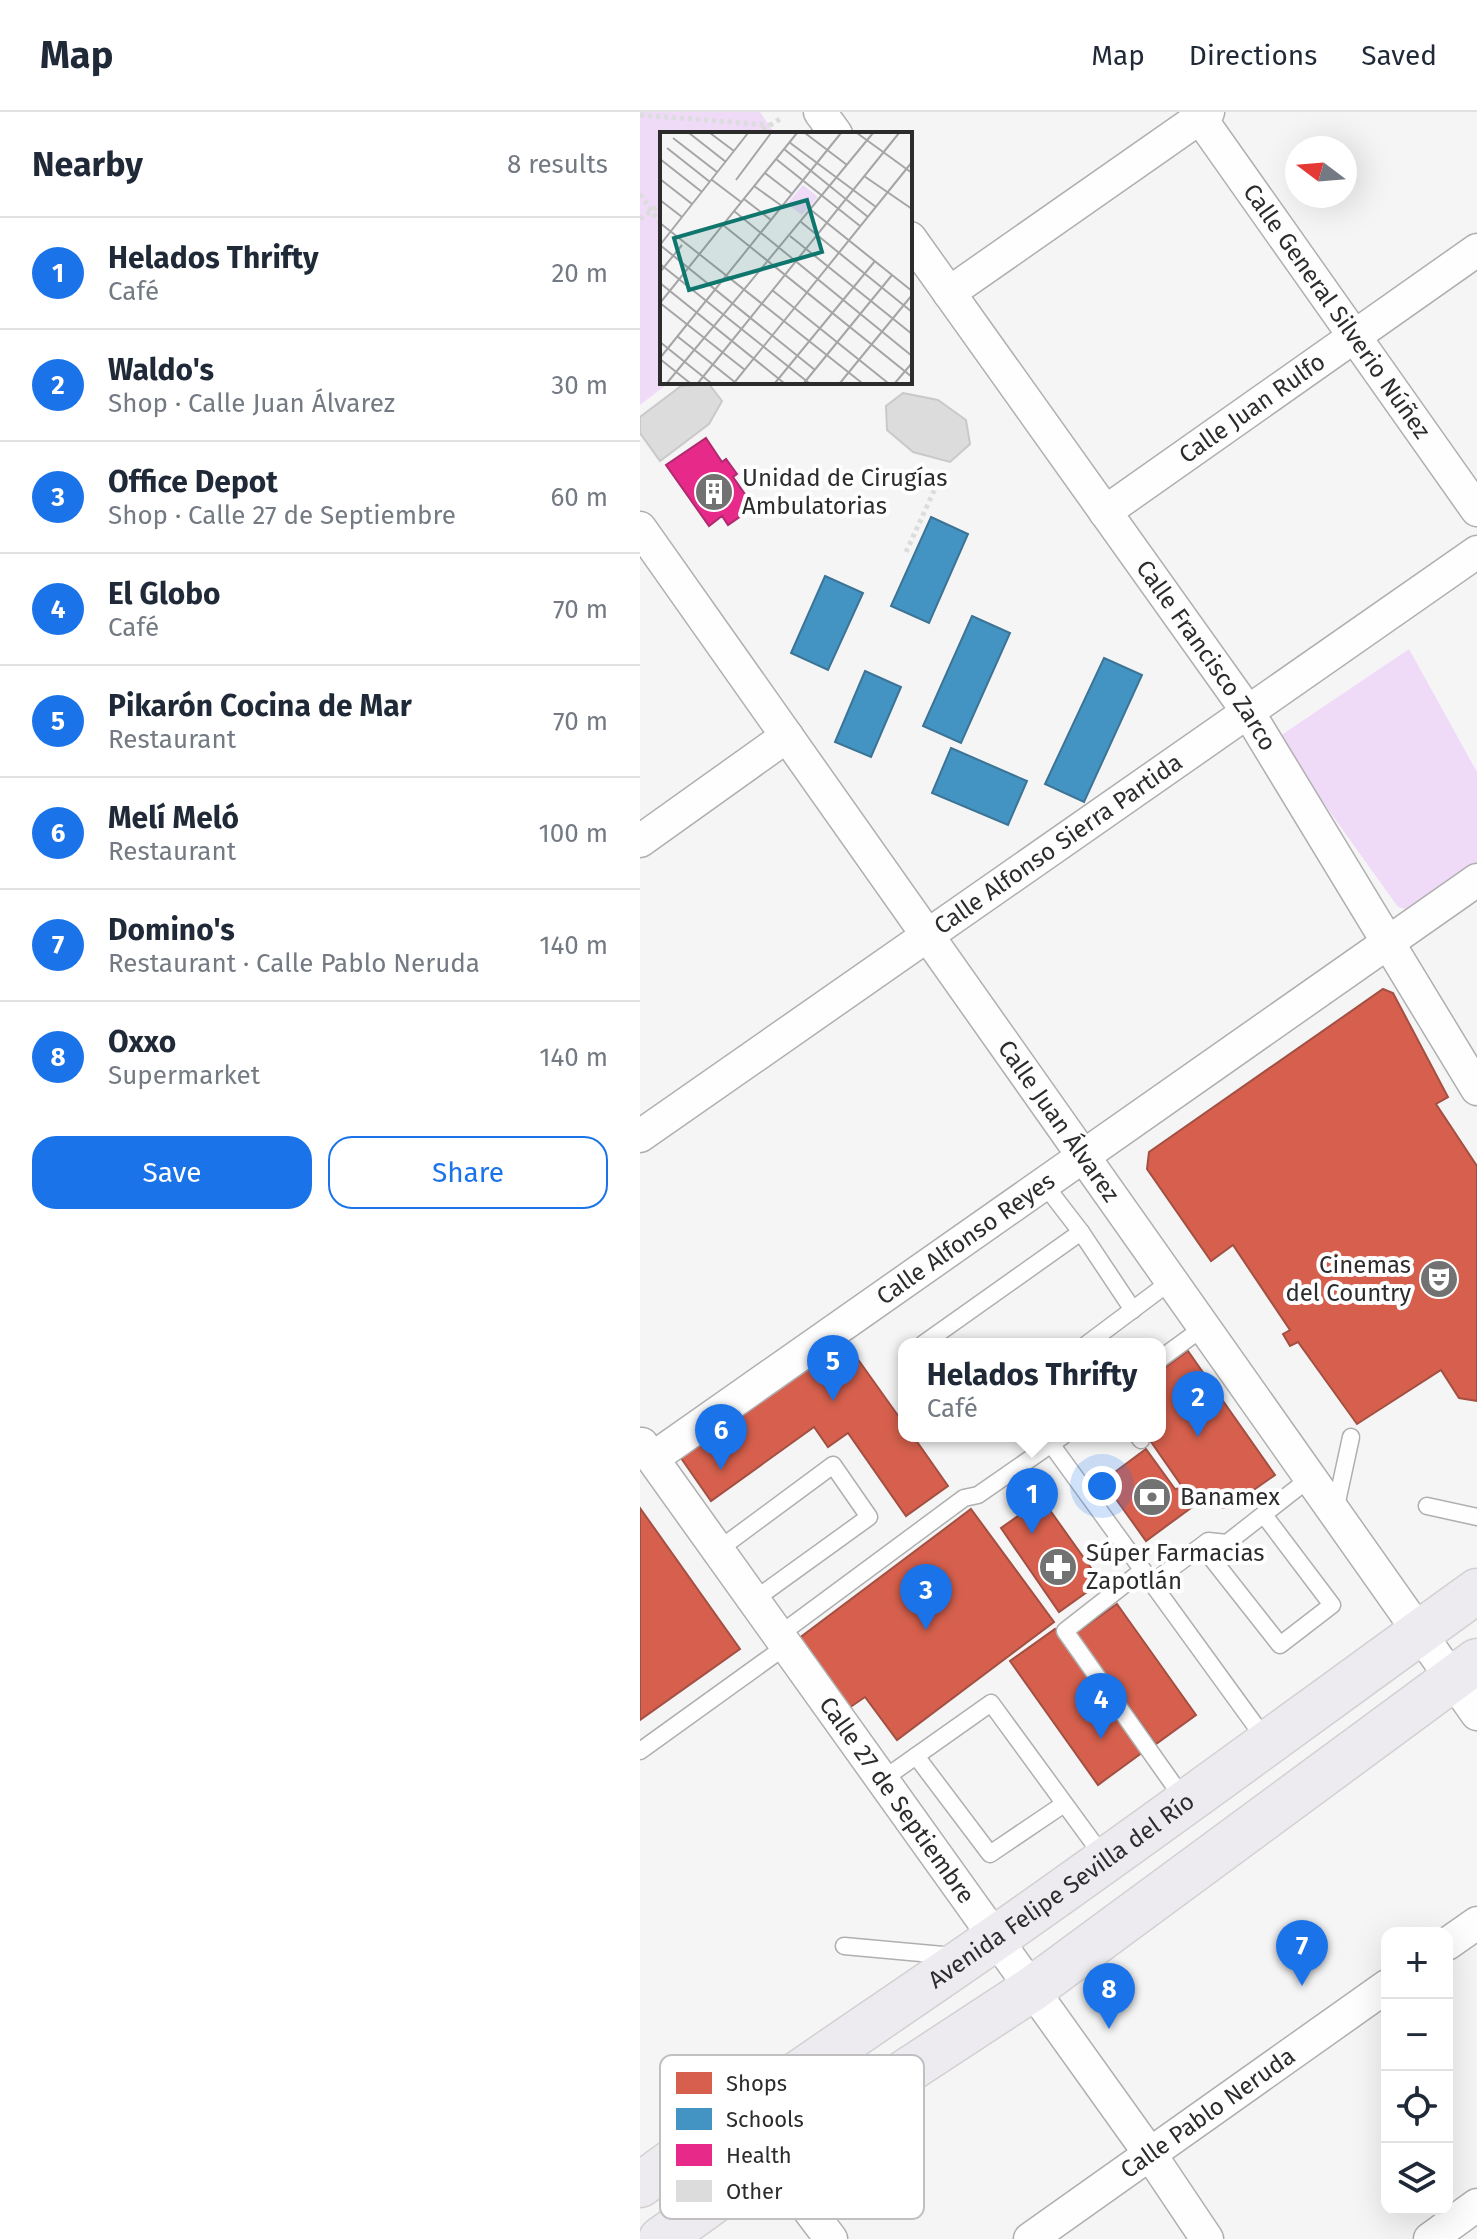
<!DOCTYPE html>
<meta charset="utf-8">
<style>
:root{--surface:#fff;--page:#f6f6f7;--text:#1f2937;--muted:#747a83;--line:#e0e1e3;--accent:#1a73e8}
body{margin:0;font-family:"Fira Sans",sans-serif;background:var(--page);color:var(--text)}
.controls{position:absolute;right:24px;bottom:24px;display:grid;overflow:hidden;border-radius:16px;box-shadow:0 8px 32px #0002}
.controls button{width:72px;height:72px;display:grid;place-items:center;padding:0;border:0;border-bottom:2px solid var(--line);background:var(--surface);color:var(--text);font:40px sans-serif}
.compass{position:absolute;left:645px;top:24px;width:72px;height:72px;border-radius:50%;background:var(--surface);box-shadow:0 8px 32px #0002;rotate:286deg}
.you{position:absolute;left:462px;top:1374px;width:28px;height:28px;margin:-20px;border:6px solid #fff;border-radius:50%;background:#1a73e8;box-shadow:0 0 0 12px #1a73e833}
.badge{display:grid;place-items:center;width:52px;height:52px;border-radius:50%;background:var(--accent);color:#fff;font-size:26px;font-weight:700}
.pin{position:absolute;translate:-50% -66px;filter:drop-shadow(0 2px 4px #0008)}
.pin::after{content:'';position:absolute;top:42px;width:28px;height:24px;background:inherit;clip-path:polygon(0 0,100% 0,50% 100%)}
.popup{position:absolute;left:258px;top:1226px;width:268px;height:104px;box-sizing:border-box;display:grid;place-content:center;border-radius:16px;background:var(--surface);filter:drop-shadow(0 2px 6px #0005);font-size:26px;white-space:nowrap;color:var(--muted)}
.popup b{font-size:30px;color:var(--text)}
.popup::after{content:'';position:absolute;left:50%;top:100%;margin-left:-16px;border:16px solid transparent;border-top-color:var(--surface)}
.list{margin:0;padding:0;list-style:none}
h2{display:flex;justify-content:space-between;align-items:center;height:104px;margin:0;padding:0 32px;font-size:34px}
h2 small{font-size:26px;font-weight:400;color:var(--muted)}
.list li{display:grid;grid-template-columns:52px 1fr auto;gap:24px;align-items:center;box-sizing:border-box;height:112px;padding:0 32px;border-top:2px solid var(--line)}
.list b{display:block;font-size:30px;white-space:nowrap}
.list p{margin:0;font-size:26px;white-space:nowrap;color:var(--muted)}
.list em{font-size:26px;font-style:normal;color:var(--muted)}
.actions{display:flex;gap:16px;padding:24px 32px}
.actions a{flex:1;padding:18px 0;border:2px solid var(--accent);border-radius:24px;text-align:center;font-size:28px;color:var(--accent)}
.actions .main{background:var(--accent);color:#fff}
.icon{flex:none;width:44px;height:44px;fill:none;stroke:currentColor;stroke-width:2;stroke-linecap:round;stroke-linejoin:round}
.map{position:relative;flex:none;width:837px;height:2127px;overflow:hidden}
header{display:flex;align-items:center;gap:48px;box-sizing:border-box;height:112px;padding:0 40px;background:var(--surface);border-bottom:2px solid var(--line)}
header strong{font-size:38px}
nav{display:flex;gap:44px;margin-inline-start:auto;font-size:28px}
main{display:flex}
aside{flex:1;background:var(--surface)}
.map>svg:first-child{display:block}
</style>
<header>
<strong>Map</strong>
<nav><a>Map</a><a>Directions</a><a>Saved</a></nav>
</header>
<main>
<aside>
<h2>Nearby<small>8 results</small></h2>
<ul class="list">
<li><span class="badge">1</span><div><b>Helados Thrifty</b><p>Café</p></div><em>20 m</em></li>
<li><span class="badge">2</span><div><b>Waldo's</b><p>Shop · Calle Juan Álvarez</p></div><em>30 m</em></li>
<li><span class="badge">3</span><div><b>Office Depot</b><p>Shop · Calle 27 de Septiembre</p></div><em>60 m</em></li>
<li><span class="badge">4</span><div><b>El Globo</b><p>Café</p></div><em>70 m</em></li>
<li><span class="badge">5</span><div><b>Pikarón Cocina de Mar</b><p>Restaurant</p></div><em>70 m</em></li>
<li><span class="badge">6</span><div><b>Melí Meló</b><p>Restaurant</p></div><em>100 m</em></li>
<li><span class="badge">7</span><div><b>Domino's</b><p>Restaurant · Calle Pablo Neruda</p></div><em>140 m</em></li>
<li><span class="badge">8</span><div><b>Oxxo</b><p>Supermarket</p></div><em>140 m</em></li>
</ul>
<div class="actions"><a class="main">Save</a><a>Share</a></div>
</aside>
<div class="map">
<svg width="837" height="2127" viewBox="0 0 837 2127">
<rect width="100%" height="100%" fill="#f6f5f6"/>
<g fill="#efdbf8">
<polygon points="0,0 120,0 135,22 22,22 22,270 30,270 0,293"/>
<polygon points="769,537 837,660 837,756 773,799 758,795 637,626"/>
</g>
<g fill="#d6604d" stroke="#a35043" stroke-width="2">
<polygon points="743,877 753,881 808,985 796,992 837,1054 837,1289 819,1286 801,1258 717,1312 658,1230 650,1234 643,1222 650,1218 593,1133 571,1149 507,1057 509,1040"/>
<polygon points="212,1239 264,1312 264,1324 273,1324 308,1374 266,1404 208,1321 188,1335 174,1315 71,1389 41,1346 187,1242 194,1251"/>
<polygon points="548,1239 635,1363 588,1396 555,1393 507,1324 520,1324 520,1259"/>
<polygon points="506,1337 535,1377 542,1376 555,1393 506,1429 463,1369"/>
<polygon points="402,1387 461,1470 419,1500 361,1416"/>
<polygon points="0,1396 100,1537 0,1608"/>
<polygon points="331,1397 414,1510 257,1628 225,1585 209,1596 158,1527"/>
<polygon points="477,1492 556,1603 516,1632 436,1521"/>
<polygon points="415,1517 503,1640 458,1673 370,1549"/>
</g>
<g fill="#4393c3" stroke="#3c7496" stroke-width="2">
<polygon points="291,405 328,422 289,511 251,494"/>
<polygon points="185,464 223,481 188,558 151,541"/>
<polygon points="332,504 370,521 321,631 283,614"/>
<polygon points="464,546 502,563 444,690 405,672"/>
<polygon points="225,559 261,575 231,645 195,630"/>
<polygon points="311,636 387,669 368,713 292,681"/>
</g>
<polygon fill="#e7298a" stroke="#af2a6e" stroke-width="2" points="66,326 82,350 86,347 97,362 93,365 114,395 88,413 82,404 69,414 26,353"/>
<g fill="#dddcdd" stroke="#cac9ca" stroke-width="2">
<polygon points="69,272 82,289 69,312 20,349 0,321 0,305 41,274"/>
<polygon points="263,281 298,288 326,308 330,332 310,350 273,340 247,318 246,294"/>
</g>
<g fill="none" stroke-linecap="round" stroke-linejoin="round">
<defs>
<g id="lane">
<polyline points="404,1072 441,1120 493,1198"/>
<polyline points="283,1232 441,1120"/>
<polyline points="447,1232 531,1169"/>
<polyline points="520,1247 564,1215"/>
<polyline points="498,1324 501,1328"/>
<polyline points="411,1332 628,1631"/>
<polyline points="787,1394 837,1405"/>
<polyline points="695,1399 711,1325"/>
<polyline points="562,1434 640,1533 692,1493 624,1403"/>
<polyline points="78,1438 193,1353 229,1405 114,1488"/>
<polyline points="503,1458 425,1519 545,1689"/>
<polyline points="512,1471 568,1429 587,1431 670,1366"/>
<polyline points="139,1523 324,1386 338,1383 423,1324"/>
<polyline points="0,1639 146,1534"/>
<polyline points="276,1644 350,1742 424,1692"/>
<polyline points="242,1668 351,1591 465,1747"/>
<polyline points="204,1834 314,1844"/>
</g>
<g id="street">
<polyline points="180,0 196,22"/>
<path id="s1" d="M556 0 837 398"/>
<path id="s2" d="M270 126 608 600 837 977"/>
<polyline points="309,181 568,0"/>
<path id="s3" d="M465 400 837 138"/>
<path id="s4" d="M0 416 837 1602"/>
<polyline points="0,729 147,624"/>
<path id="s5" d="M0 1024 837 440"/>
<path id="s6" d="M2 1332 510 2042 567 2127"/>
<path id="s7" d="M13 1346 837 768"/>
<polyline points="807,1832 837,1811"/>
<polyline points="131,2048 191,2127"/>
<path id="s8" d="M390 2127 747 1874"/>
<polyline points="790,2127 837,2093"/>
</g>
<g id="primary">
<path id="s9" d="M0 2073C117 1987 238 1908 357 1825 519 1712 677 1594 837 1479"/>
<polyline points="21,2127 131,2048 392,1877 837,1549"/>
</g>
</defs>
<use href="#lane" stroke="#b0afb0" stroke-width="19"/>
<use href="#street" stroke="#b0afb0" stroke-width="35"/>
<use href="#primary" stroke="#d2d1d2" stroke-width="47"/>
<g stroke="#dcdcdd" stroke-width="5" stroke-dasharray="4 4" stroke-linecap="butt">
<polyline points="0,3 129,13"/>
<polyline points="116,22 140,7"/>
<polyline points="0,82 22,114"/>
<polyline points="0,107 22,91"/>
<polyline points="266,440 304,357"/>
</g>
<use href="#lane" stroke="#fefefe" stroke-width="16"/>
<use href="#street" stroke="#fefefe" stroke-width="32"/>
<use href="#primary" stroke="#eeebf0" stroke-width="44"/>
</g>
<defs>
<symbol id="building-disc" viewBox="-11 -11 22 22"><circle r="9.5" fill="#737273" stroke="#fff"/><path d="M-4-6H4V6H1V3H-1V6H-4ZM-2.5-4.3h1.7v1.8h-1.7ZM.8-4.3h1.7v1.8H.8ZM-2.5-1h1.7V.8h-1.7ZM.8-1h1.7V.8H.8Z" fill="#fff"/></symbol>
<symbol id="theatre-disc" viewBox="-11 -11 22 22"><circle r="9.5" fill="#737273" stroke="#fff"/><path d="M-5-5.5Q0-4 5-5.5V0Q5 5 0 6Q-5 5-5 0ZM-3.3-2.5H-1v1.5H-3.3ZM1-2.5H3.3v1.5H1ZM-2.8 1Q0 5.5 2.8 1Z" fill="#fff"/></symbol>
<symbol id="bank-disc" viewBox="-11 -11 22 22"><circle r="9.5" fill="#737273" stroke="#fff"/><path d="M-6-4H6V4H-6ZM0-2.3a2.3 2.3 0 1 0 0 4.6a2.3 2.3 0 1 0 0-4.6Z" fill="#fff"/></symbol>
<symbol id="pharmacy-disc" viewBox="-11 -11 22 22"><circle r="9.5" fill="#737273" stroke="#fff"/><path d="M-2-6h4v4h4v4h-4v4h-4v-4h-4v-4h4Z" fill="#fff"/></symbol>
</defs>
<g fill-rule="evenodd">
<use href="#building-disc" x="52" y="358" width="44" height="44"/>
<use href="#theatre-disc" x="777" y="1145" width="44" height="44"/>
<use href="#bank-disc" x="490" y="1363" width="44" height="44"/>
<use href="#pharmacy-disc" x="396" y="1433" width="44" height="44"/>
</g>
<g text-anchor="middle" stroke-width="8" stroke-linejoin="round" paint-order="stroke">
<g font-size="24" fill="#2d2c2d" stroke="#fff">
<text dy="8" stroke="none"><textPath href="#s1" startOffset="244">Calle General Silverio Núñez</textPath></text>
<text dy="8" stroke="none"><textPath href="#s3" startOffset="180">Calle Juan Rulfo</textPath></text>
<text dy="8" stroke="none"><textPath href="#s2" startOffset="512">Calle Francisco Zarco</textPath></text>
<text dy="8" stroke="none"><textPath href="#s5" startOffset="510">Calle Alfonso Sierra Partida</textPath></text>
<text dy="8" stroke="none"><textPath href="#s4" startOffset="726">Calle Juan Álvarez</textPath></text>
<text dy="8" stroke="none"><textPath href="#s7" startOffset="382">Calle Alfonso Reyes</textPath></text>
<text dy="8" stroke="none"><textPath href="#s6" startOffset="438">Calle 27 de Septiembre</textPath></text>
<text dy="8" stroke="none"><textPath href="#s9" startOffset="514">Avenida Felipe Sevilla del Río</textPath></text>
<text dy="8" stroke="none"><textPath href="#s8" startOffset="218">Calle Pablo Neruda</textPath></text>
</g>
<g font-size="24" fill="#2d2c2d" stroke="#fff" text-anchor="start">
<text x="102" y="374">Unidad de Cirugías<tspan x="102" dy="28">Ambulatorias</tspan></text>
<text x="771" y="1161" text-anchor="end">Cinemas<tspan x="771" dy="28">del Country</tspan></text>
<text x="540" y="1393">Banamex</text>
<text x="446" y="1449">Súper Farmacias<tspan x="446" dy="28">Zapotlán</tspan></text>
</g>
</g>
<g transform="translate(20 20)">
<rect width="252" height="252" fill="#f6f5f6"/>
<path d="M143 53 158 65 142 83 127 72Z" fill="#efdbf8"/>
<path fill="none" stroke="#a6a5a6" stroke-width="2" d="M29 1 66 30M50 1 74 19M145 1 187 33M197 1 252 41M13 6 57 40M129 10 216 75M7 16 50 50M124 17 208 85M0 27 42 60M116 27 200 94M105 41 132 62M204 44 252 77M0 47 32 72M52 48 81 70M76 48 111 1M94 54 122 74M84 67 111 88M0 68 22 85M151 78 252 159M74 79 252 224M141 90 252 180M0 91 202 251M63 93 252 245M130 104 252 202M0 113 155 238M0 113 88 1M0 132 149 251M0 140 22 113M0 151 124 251M112 158 228 251M0 171 137 1M0 171 85 238M17 204 76 251M0 210 51 251M0 226 181 1M0 227 30 251M7 251 213 1M38 251 239 1M74 251 252 30M115 251 215 129M144 251 232 143M180 251 252 163M235 251 252 231"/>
<path fill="#0f766e" fill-opacity="0.15" stroke="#0f766e" stroke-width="4" d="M147 68 162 120 29 158 14 106Z"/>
<rect width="252" height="252" fill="none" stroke="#2d2c2d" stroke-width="4"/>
</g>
<rect x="20" y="1943" width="264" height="164" rx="12" fill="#fff" stroke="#c0c0c0" stroke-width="2"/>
<rect x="36" y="1960" width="36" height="22" fill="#d6604d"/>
<rect x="36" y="1996" width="36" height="22" fill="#4393c3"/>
<rect x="36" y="2032" width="36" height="22" fill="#e7298a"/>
<rect x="36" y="2068" width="36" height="22" fill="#dddcdd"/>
<g font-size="22" fill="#2d2c2d">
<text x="86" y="1979">Shops</text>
<text x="86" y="2015">Schools</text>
<text x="86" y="2051">Health</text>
<text x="86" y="2087">Other</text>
</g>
</svg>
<div class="controls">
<button>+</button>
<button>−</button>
<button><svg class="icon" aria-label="locate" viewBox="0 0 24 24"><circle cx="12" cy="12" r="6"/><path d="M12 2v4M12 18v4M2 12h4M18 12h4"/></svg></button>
<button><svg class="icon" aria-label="layers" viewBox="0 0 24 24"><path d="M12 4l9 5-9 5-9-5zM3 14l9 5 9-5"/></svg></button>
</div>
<svg class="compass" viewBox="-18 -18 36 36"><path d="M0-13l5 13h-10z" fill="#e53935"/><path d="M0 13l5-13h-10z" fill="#747a83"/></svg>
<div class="you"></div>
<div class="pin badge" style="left:392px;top:1422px">1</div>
<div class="popup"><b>Helados Thrifty</b>Café</div>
<div class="pin badge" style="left:558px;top:1325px">2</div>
<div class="pin badge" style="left:286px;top:1518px">3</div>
<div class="pin badge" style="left:461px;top:1627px">4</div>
<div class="pin badge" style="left:193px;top:1289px">5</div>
<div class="pin badge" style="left:81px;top:1358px">6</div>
<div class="pin badge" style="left:662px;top:1874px">7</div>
<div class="pin badge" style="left:469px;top:1917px">8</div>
</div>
</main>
